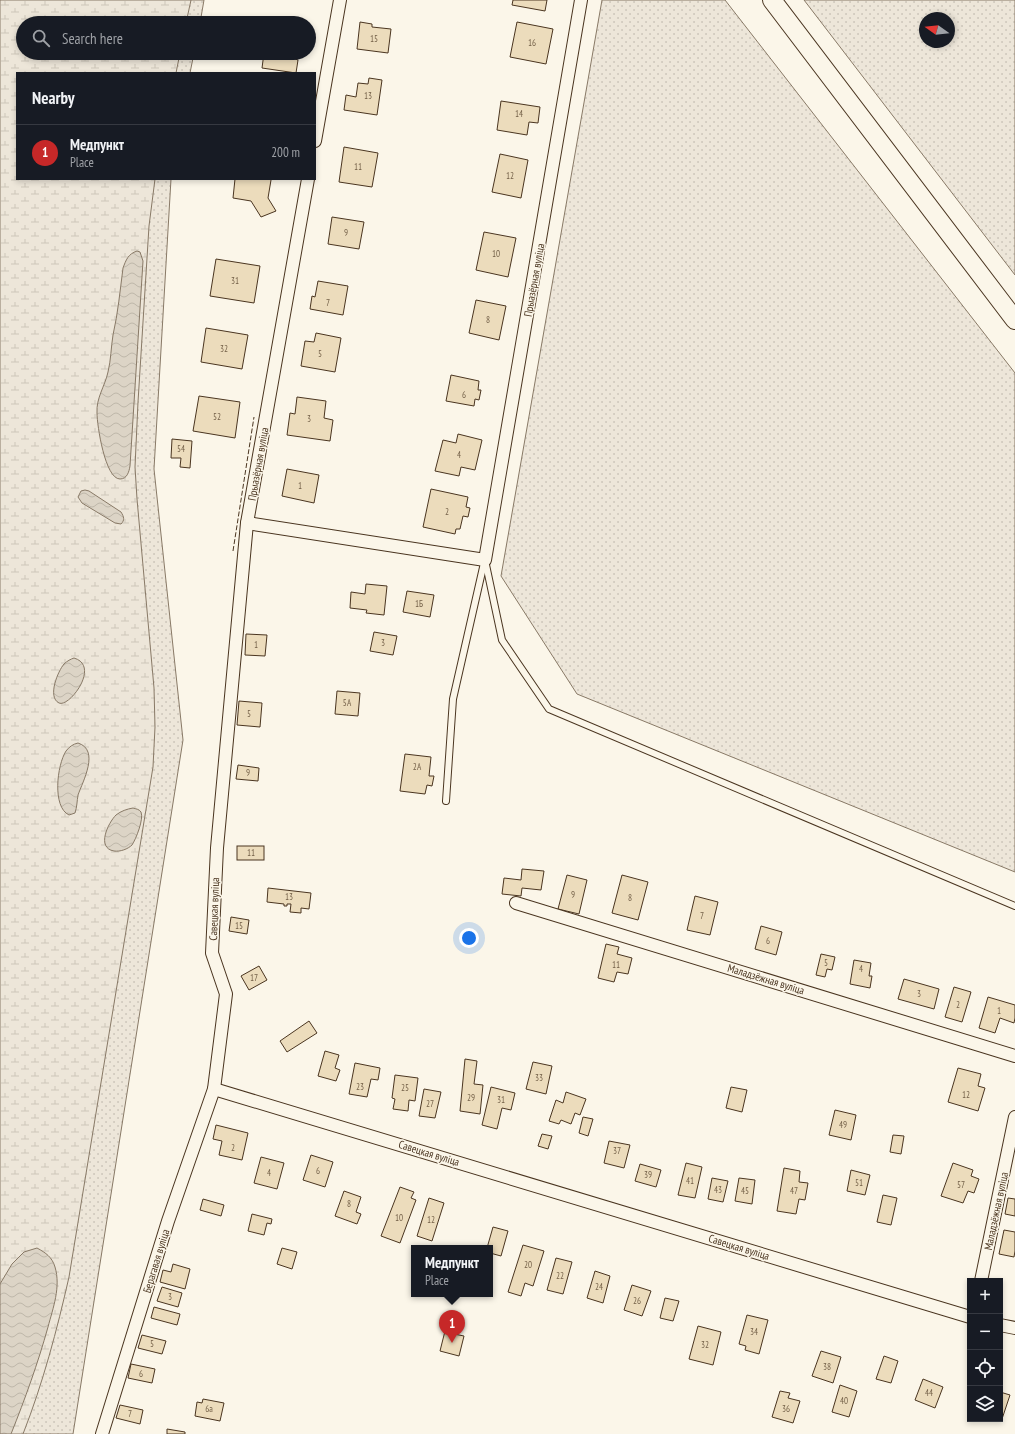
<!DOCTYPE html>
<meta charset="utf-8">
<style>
:root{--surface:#171b24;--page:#20242c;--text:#f1f3f6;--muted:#9ea1a6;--line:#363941;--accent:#c62828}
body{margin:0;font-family:"PT Sans Narrow",sans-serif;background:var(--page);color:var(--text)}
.controls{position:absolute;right:12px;bottom:12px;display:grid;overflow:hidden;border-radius:0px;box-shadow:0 2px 6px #0003}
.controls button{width:36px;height:36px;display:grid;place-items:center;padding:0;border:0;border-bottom:1px solid var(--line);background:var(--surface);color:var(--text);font:20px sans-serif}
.compass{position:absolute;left:919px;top:12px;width:36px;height:36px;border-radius:50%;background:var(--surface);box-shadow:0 2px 6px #0003;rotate:285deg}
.you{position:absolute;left:469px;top:938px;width:14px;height:14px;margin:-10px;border:3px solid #fff;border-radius:50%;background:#1a73e8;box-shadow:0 0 0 6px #1a73e833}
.badge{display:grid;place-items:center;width:26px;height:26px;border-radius:50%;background:var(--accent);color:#fff;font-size:13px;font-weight:700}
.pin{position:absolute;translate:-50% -33px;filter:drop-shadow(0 1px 2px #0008)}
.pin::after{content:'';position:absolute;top:21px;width:14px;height:12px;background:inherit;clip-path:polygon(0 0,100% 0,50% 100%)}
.popup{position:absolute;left:411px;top:1245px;width:82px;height:52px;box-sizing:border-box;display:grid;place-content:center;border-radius:0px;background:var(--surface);filter:drop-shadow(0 1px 3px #0005);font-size:13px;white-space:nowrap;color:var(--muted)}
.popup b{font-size:15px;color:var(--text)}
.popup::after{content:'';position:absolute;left:50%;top:100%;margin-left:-8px;border:8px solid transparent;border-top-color:var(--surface)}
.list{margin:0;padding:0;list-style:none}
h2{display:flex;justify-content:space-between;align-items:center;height:52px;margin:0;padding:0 16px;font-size:17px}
h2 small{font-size:13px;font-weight:400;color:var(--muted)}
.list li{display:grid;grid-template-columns:26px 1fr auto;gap:12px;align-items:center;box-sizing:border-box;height:56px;padding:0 16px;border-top:1px solid var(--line)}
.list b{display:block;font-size:15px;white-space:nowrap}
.list p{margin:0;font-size:13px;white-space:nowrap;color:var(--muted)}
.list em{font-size:13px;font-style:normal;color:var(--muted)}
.icon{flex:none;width:22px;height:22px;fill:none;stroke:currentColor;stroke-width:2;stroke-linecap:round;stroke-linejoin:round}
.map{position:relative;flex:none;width:1015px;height:1434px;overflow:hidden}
.search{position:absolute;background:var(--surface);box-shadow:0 2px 6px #0003;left:16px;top:16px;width:300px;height:44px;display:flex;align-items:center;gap:10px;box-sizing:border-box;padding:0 14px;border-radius:22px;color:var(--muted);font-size:15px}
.panel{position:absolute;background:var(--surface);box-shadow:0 2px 6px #0003;left:16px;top:72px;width:300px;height:108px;border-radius:0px}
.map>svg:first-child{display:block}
</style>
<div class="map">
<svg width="1015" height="1434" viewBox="0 0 1015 1434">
<defs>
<pattern id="grass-dots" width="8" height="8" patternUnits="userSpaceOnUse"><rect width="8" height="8" fill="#ede6d9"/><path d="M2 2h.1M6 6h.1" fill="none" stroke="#cdc6ba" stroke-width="1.8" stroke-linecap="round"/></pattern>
<pattern id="wetland-marsh" width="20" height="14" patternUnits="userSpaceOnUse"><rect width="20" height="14" fill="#ede6d9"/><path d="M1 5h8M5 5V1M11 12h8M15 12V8" fill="none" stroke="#cdc6ba"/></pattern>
<pattern id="water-waves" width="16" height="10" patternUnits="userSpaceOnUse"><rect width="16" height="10" fill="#dcd4c6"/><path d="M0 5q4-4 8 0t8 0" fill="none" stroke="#beb7aa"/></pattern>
</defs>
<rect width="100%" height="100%" fill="#fbf6e9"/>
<g fill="url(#grass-dots)" stroke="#887966" fill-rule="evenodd">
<polygon points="0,0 204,0 200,23 23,23 23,53 194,53 190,73 17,73 17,179 171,179 154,469 183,740 73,1434 0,1434"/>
<polygon points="602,0 725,0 1015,373 1015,872 577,694 501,576"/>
<path d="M804 0H1015V275ZM925 18H949V42H925Z"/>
</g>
<path fill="url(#wetland-marsh)" stroke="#887966" d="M0 0H191L186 23H23V53H180L176 73H17V179H155L149 226 138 402 135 467 137 499 154 688 155 727 153 767 69 1277C57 1330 43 1383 23 1434H0Z"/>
<g fill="url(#water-waves)" stroke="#887966">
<path d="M137 251 140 252 143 261 130 466C129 472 127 479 120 479 105 479 97 425 97 413 96 398 105 386 108 372 111 360 111 347 113 335 118 313 120 291 123 268 126 260 128 254 137 251Z"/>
<path d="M85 490 89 491 121 512C124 517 125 520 121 524L115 523 82 503 78 497 81 491Z"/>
<path d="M74 658C101 666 69 708 59 703 47 697 58 671 64 664 67 661 71 659 74 658Z"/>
<path d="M78 743C100 750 83 781 78 795 77 801 77 807 75 813L69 815C52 807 57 765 66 751 69 747 73 744 78 743Z"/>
<path d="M133 808C136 809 139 809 141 812 144 819 136 839 132 845 128 849 120 852 114 851 96 848 108 823 116 815 121 811 127 809 133 808Z"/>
<path d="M37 1248C46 1253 52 1257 55 1267 61 1287 53 1308 48 1327 38 1363 25 1399 11 1434H0V1284L12 1264 24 1252Z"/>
</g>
<g fill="#ecdcbc" stroke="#4a3520">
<polygon points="513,0 547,0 545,11 512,5"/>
<polygon points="360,22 372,24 372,27 391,29 388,53 357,49"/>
<polygon points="517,22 553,29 546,64 510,57"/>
<polygon points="264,53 296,53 295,59 298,60 296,73 262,68"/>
<polygon points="369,78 382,80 377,115 344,110 346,95 356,97 358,83 368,84"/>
<polygon points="501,101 540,107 538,123 529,122 527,135 497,130"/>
<polygon points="344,147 378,153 372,187 339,182"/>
<polygon points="500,154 528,160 521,198 492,192"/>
<polygon points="235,179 272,179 271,180 268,198 276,211 261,217 251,201 233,198"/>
<polygon points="332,217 364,222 359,249 328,244"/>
<polygon points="484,232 516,238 508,277 476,270"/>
<polygon points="216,259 260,266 254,303 210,296"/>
<polygon points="318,281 348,286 343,315 310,309 312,296 315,297"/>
<polygon points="476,300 506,306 499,340 469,333"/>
<polygon points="206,328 248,335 242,369 201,362"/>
<polygon points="316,333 341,338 335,372 301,366 305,341 314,342"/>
<polygon points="451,375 479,381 478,390 481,390 479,400 475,399 474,406 446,401"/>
<polygon points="199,396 240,402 235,438 193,431"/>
<polygon points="297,397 326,401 324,418 333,420 330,441 287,435 290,413 295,414"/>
<polygon points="458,434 482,440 475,470 461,467 459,476 435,471 443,440 456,443"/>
<polygon points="172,439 192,441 190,468 180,467 181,458 171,458"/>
<polygon points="287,469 319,475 314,503 282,496"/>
<polygon points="431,489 468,497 466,507 470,508 468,517 463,516 460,529 456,529 455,534 423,527"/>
<polygon points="366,584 387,586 384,615 366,613 367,610 350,608 351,592 365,594"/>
<polygon points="407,591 434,595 430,617 403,612"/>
<polygon points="374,632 397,636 393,655 370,651"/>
<polygon points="246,634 267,635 265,656 245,655"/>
<polygon points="337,691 360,693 358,716 335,714"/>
<polygon points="239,701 262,703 260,727 237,725"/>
<polygon points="405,754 431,757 429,776 434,776 432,786 427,785 425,794 400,791"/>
<polygon points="238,765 259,768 258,781 236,779"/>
<rect x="237" y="846" width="27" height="14"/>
<polygon points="522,869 544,871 541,890 522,888 521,896 502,894 504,878 521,880"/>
<polygon points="567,875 587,880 579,914 558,909"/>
<polygon points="622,875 648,882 638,920 612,913"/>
<polygon points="268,888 311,893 309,909 301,908 301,913 290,912 291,904 287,904 287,906 284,906 284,904 267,902"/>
<polygon points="695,896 718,902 710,935 687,930"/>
<polygon points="231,917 249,920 247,934 229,931"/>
<polygon points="761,926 782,932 776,955 755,949"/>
<polygon points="606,944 619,947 617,954 632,958 628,974 617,972 614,982 598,978"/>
<polygon points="821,954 835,957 832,970 827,969 825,977 816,975"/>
<polygon points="854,960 871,963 869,976 872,976 870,988 850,984"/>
<polygon points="259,966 267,980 249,990 241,976"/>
<polygon points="904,979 939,989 934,1009 898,999"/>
<polygon points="954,987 971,992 962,1022 945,1017"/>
<polygon points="988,997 1015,1005 1015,1018 1014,1023 1000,1018 995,1033 979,1028"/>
<polygon points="309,1021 317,1033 287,1052 280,1041"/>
<polygon points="325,1051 339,1055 335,1068 340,1070 336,1081 318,1076"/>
<polygon points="465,1059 477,1061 474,1084 483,1085 480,1114 460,1111"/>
<polygon points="533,1062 552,1066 546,1094 526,1089"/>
<polygon points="355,1063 380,1068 378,1080 371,1079 367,1097 349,1094"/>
<polygon points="958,1068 981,1074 978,1086 985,1088 978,1111 948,1102"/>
<polygon points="395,1075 418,1078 415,1101 409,1100 408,1111 393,1109 395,1099 392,1098"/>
<polygon points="491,1087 515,1093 511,1110 502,1108 497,1129 482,1125"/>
<polygon points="731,1087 747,1090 742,1112 726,1108"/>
<polygon points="424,1089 441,1092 435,1118 419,1116"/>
<polygon points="566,1092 586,1099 580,1115 575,1113 571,1124 561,1120 559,1124 549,1121 556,1100 563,1103"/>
<polygon points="835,1110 856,1115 851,1140 829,1135"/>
<polygon points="583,1117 593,1119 588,1136 579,1133"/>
<polygon points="216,1125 248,1133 242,1160 219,1155 222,1141 213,1139"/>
<polygon points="542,1134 552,1136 548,1149 538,1146"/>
<polygon points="893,1135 904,1136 901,1154 890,1152"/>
<polygon points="609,1141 630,1145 624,1168 604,1163"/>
<polygon points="311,1155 333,1162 325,1187 303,1180"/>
<polygon points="261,1157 284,1163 277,1189 254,1183"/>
<polygon points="686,1163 702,1167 695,1198 678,1195"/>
<polygon points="953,1163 973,1170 971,1176 979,1179 974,1193 968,1191 963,1203 941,1196"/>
<polygon points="640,1164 661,1170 656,1187 635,1181"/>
<polygon points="784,1168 800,1171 799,1182 808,1183 805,1200 799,1199 796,1214 777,1211"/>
<polygon points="851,1170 870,1175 865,1195 847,1191"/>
<polygon points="712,1178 728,1181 723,1202 708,1199"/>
<polygon points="739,1178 755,1180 752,1204 735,1201"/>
<polygon points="400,1187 414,1192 411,1198 416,1200 400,1243 381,1236"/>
<polygon points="344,1191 361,1197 356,1212 361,1214 357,1224 335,1216"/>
<polygon points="883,1195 897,1198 891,1225 877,1222"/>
<polygon points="429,1198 444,1203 432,1241 417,1236"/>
<polygon points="1008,1198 1015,1199 1015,1216 1005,1214"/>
<polygon points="203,1199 224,1205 221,1216 200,1210"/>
<polygon points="252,1214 272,1219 271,1224 267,1223 264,1235 248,1231"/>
<polygon points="493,1227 508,1231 501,1256 490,1253 490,1248 487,1248"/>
<polygon points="1004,1230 1015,1232 1015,1251 1014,1257 999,1254"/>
<polygon points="523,1245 544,1251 533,1286 525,1283 521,1296 508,1292"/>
<polygon points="282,1248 297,1252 292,1269 277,1264"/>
<polygon points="556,1258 572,1262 563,1294 547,1290"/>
<polygon points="173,1264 190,1269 185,1289 160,1282 163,1270 171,1272"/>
<polygon points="595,1271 610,1276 603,1303 587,1298"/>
<polygon points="632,1285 651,1291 642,1316 624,1310"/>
<polygon points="162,1287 182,1293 178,1307 157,1301"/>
<polygon points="665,1298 679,1301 673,1321 660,1318"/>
<polygon points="154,1307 180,1314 177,1325 151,1318"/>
<polygon points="747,1315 768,1320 759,1354 745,1350 746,1346 739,1344"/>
<polygon points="698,1326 721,1332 713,1365 689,1359"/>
<polygon points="446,1327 456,1329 454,1334 464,1336 459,1356 440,1351"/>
<polygon points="142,1335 166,1341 162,1354 138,1348"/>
<polygon points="821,1351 841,1357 833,1383 812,1376"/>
<polygon points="884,1356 898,1361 891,1383 876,1379"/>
<polygon points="131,1364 155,1369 152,1383 128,1378"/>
<polygon points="923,1379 943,1387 935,1408 915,1400"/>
<polygon points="840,1385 857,1391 849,1417 832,1412"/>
<polygon points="780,1391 790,1393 788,1398 800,1401 793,1423 772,1417"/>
<polygon points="1000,1392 1010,1395 1002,1419 1000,1418"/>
<polygon points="203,1399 224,1403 220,1421 195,1416 197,1402 202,1403"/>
<polygon points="120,1405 143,1410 140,1424 116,1418"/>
<polygon points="167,1429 185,1432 185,1434 167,1434"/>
</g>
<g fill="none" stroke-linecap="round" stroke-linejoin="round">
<defs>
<g id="lane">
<polyline points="485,560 502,640 549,709 1015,906"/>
<polyline points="446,801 453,699 484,563"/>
</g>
<g id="street">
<polyline points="315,141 340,0"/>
<polyline points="247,523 485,560 581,0"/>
<polyline points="516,903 1015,1056"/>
<polyline points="214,1089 970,1317"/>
<polyline points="981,1281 1015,1117"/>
<polyline points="1000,1325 1015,1328"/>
<polyline points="102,1434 168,1221 214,1089 226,994 212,953 217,848 247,523 308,179"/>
</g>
<polyline id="secondary" points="772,0 1015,320"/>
</defs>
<use href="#lane" stroke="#4a3520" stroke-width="8"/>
<use href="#street" stroke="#4a3520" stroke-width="14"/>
<use href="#secondary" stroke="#4a3520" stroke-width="20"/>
<use href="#lane" stroke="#fbf6e9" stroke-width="6"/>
<use href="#street" stroke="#fbf6e9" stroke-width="12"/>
<use href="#secondary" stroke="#fbf6e9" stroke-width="18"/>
<polyline stroke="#4a3520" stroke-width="1" stroke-dasharray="5 2" stroke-linecap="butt" points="233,551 254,417"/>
</g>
<g text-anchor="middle" stroke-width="3" stroke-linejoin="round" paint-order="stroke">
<g font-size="9" fill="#725f47">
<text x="374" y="42">15</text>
<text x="532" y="46">16</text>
<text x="368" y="99">13</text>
<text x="519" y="117">14</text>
<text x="358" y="170">11</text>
<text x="510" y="179">12</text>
<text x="346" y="236">9</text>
<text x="496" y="257">10</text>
<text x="235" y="284">31</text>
<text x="328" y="306">7</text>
<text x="488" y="323">8</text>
<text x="224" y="352">32</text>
<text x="320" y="357">5</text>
<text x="464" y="398">6</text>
<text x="217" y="420">52</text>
<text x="309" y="422">3</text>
<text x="181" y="452">54</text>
<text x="459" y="458">4</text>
<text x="300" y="489">1</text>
<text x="447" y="515">2</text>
<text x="419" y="607">1Б</text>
<text x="383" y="646">3</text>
<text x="256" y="648">1</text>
<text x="347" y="706">5А</text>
<text x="249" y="717">5</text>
<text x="417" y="770">2А</text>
<text x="248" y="776">9</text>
<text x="251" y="856">11</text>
<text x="573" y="898">9</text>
<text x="289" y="900">13</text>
<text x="630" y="901">8</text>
<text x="702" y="919">7</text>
<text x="239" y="929">15</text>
<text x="768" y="944">6</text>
<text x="826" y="966">5</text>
<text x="616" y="968">11</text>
<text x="861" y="972">4</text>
<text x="254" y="981">17</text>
<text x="919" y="997">3</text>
<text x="958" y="1008">2</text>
<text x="999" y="1014">1</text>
<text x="539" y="1081">33</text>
<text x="360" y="1090">23</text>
<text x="405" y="1091">25</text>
<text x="966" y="1098">12</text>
<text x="471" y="1101">29</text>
<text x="501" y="1103">31</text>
<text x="430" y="1107">27</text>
<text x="843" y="1128">49</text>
<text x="233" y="1151">2</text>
<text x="617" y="1154">37</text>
<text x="318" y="1174">6</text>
<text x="269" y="1176">4</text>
<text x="648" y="1178">39</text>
<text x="690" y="1184">41</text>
<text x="859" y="1186">51</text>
<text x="961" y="1188">57</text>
<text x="718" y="1193">43</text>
<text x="745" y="1194">45</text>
<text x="794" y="1194">47</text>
<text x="349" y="1207">8</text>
<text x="399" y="1221">10</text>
<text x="431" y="1223">12</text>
<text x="528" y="1268">20</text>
<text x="560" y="1279">22</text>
<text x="599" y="1290">24</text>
<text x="170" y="1300">3</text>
<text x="637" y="1304">26</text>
<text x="754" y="1335">34</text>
<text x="152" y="1347">5</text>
<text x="705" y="1348">32</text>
<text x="827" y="1370">38</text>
<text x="141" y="1377">6</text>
<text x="929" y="1396">44</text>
<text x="844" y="1404">40</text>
<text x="209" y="1412">6а</text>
<text x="786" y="1412">36</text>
<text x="130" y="1417">7</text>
</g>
<g font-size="11" fill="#4a3520" stroke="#fbf6e9">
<text transform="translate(534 280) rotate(-80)" y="4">Прыазёрная вуліца</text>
<text transform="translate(258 464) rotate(-80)" y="4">Прыазёрная вуліца</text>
<text transform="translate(214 909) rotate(-88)" y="4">Савецкая вуліца</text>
<text transform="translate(766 979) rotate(17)" y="4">Маладзёжная вуліца</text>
<text transform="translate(429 1153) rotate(17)" y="4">Савецкая вуліца</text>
<text transform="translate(996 1211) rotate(-78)" y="4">Маладзёжная вуліца</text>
<text transform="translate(739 1247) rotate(17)" y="4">Савецкая вуліца</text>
<text transform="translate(156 1261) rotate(-73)" y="4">Берагавая вуліца</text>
</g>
</g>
</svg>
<div class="controls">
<button>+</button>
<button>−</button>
<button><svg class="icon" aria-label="locate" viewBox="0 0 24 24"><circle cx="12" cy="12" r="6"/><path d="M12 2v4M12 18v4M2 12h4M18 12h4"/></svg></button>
<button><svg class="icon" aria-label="layers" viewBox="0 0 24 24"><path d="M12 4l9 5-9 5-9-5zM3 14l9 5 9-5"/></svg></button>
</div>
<svg class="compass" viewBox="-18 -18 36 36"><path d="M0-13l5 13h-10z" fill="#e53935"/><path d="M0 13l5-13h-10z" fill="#9ea1a6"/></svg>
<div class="you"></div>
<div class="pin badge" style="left:452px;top:1343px">1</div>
<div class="popup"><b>Медпункт</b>Place</div>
<div class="search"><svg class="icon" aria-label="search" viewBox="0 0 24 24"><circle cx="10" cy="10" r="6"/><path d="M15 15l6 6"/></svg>Search here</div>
<section class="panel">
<h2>Nearby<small></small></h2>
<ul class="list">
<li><span class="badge">1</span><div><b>Медпункт</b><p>Place</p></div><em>200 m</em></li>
</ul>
</section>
</div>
